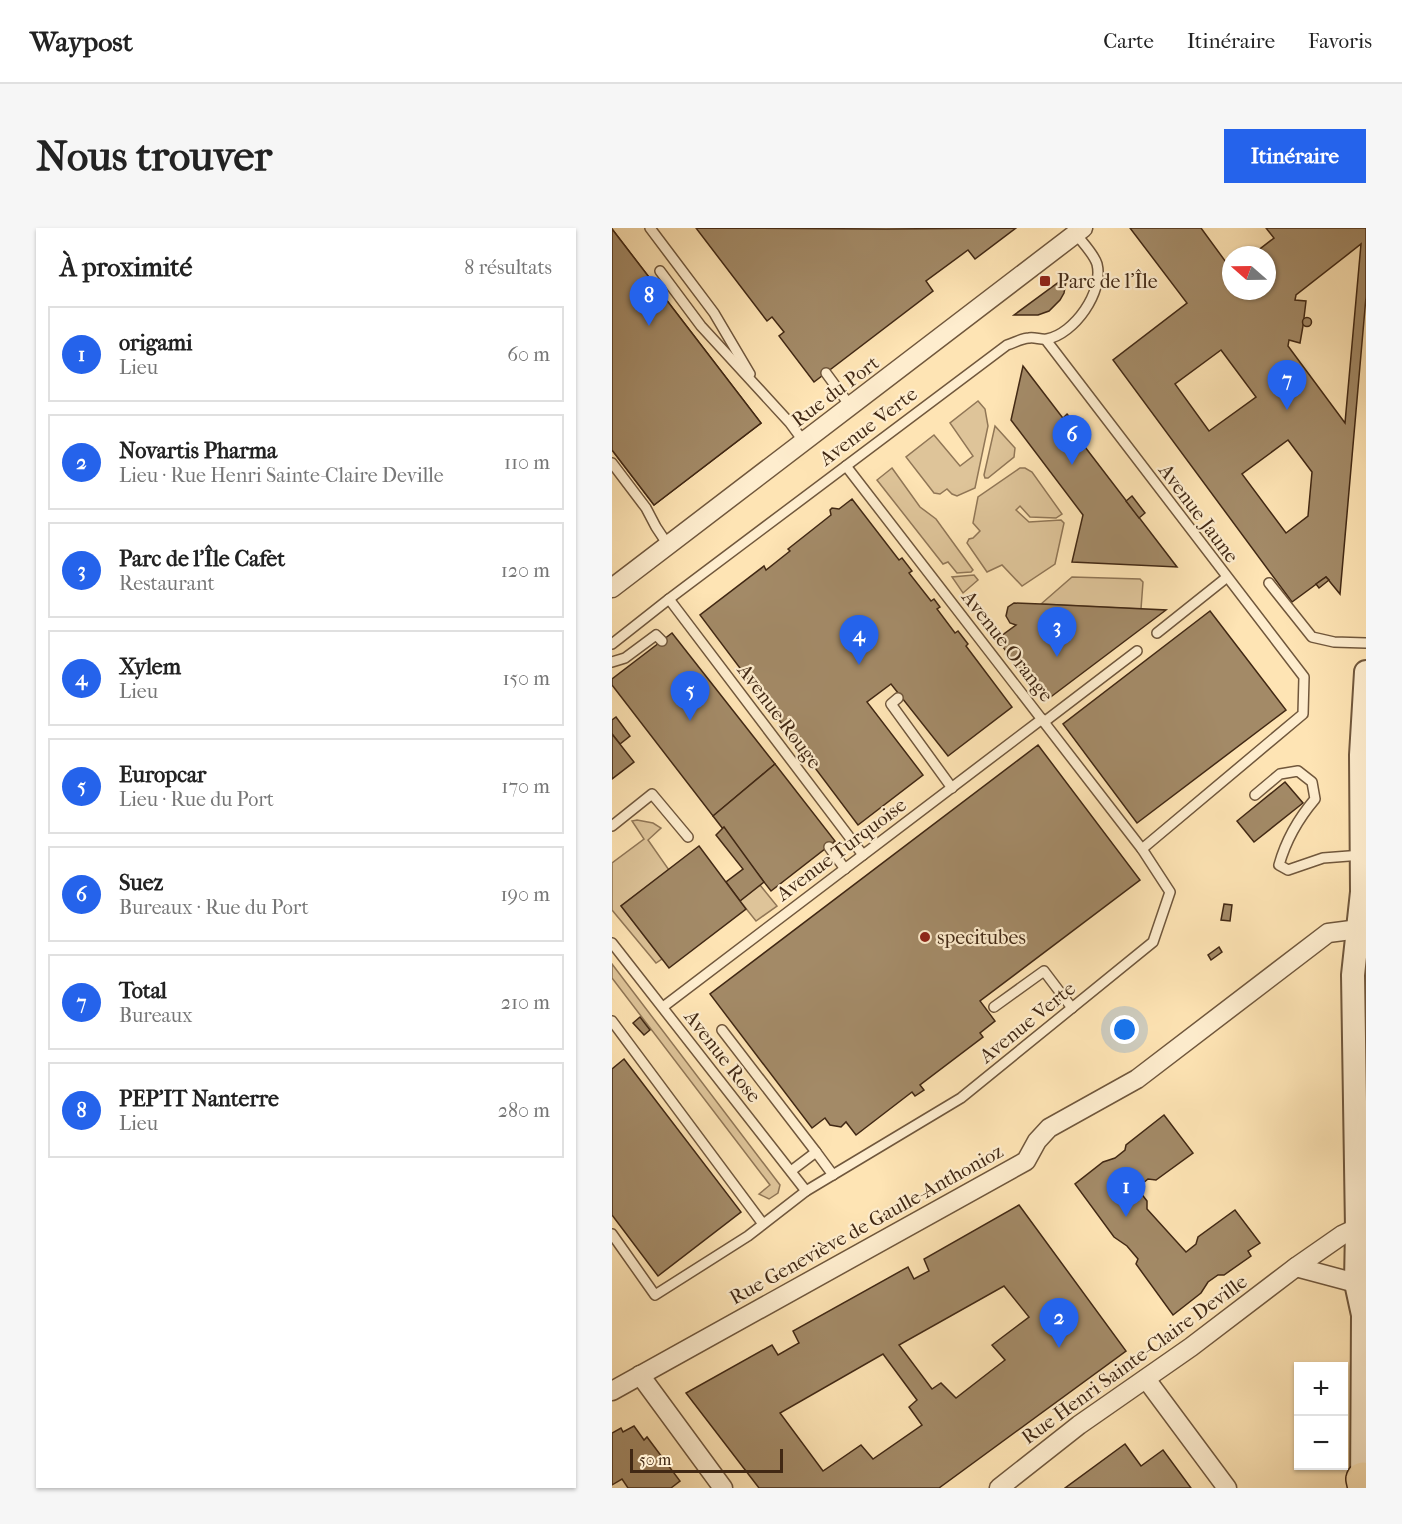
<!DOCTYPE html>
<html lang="fr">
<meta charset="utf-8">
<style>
:root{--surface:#fff;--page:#f6f6f6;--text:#222;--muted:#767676;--line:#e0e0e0;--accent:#2563eb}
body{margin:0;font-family:"IM FELL French Canon",serif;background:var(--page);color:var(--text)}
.controls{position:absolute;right:18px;bottom:18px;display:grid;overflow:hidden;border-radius:0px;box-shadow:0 2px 4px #0004}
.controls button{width:54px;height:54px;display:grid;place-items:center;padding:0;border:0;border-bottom:2px solid var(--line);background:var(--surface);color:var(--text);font:30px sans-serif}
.compass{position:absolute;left:610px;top:18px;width:54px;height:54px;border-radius:50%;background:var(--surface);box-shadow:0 2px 4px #0004;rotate:290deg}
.scale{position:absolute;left:18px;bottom:15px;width:153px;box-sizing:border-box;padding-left:6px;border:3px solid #412814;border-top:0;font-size:16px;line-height:21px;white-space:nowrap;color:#412814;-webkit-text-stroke:4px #feedce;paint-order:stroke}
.you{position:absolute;left:513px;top:802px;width:21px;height:21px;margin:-15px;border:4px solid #fff;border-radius:50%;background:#1a73e8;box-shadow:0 0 0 9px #1a73e833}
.badge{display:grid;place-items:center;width:39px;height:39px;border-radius:50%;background:var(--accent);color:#fff;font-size:20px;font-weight:700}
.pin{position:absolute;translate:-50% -50px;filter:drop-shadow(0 2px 3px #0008)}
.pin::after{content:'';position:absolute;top:32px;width:21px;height:18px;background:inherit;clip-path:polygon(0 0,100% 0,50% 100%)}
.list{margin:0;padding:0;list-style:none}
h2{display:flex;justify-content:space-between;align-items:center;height:78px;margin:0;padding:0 24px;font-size:26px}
h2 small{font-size:20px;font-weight:400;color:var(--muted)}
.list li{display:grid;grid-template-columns:39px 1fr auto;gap:18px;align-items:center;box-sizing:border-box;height:96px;margin:0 12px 12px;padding:0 12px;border:2px solid var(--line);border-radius:0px}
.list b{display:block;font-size:22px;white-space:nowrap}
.list p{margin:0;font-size:20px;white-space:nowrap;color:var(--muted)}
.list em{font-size:20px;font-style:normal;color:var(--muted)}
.map{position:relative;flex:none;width:754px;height:1260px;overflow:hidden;border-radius:0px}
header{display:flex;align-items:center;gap:36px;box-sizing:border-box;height:84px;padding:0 30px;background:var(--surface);border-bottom:2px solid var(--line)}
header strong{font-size:28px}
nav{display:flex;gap:33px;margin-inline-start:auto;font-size:21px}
.intro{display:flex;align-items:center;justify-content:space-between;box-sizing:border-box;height:144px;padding:0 36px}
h1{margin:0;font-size:42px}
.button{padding:15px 27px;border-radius:0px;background:var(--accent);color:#fff;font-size:21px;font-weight:700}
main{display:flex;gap:36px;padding:0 36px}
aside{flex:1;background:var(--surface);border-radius:0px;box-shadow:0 2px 4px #0004}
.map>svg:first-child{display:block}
</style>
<header>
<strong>Waypost</strong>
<nav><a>Carte</a><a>Itinéraire</a><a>Favoris</a></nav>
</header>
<div class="intro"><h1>Nous trouver</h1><a class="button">Itinéraire</a></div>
<main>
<aside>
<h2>À proximité<small>8 résultats</small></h2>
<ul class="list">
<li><span class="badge">1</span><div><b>origami</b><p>Lieu</p></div><em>60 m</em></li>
<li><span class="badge">2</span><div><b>Novartis Pharma</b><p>Lieu · Rue Henri Sainte-Claire Deville</p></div><em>110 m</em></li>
<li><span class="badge">3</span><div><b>Parc de l'Île Cafet</b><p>Restaurant</p></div><em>120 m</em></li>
<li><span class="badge">4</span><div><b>Xylem</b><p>Lieu</p></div><em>150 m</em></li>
<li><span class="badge">5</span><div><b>Europcar</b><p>Lieu · Rue du Port</p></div><em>170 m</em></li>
<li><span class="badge">6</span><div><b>Suez</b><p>Bureaux · Rue du Port</p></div><em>190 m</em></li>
<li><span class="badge">7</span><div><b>Total</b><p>Bureaux</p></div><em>210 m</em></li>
<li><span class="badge">8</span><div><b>PEP'IT Nanterre</b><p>Lieu</p></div><em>280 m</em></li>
</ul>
</aside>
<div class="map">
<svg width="754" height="1260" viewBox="0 0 754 1260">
<rect width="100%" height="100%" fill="#fee4b4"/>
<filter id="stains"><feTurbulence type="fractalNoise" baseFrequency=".00333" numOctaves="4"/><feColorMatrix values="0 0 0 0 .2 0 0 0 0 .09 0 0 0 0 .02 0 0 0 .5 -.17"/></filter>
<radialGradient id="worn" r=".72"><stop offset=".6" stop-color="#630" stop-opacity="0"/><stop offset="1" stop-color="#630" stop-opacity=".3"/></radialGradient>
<g fill="#dec499" stroke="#907656" stroke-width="1.5">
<polygon points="366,173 373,181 376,198 363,260 345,268 340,266 335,261 328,266 322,265 294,229 322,207 348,238 361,228 338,195"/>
<polygon points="383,198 403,220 402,229 376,250 373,250 372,247"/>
<polygon points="280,240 308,279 324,291 361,342 359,344 345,345 336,334 331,336 265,252"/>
<polygon points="408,240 413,240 420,244 450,286 444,290 418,289 408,278 404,282 417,294 449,292 452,295 443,336 410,358 390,337 375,344 355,315 357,311 361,310 368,303 361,295 366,269"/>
<polygon points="362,347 366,352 351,365 340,349"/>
<polygon points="460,349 528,351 531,354 529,381 429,376"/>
<polygon points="25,592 41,595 49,600 36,612 57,642 9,678 50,731 44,735 0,682 0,635 32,611 20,593"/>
<polygon points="148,657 165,678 144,693 128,673"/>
<polygon points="0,736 168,957 166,965 157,971 147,966 158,957 0,750"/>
</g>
<g fill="#a38a67" stroke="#412814" stroke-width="1.5" fill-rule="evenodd">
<polygon points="84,0 274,1 404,0 363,31 356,22 314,53 321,63 202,154 167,108 172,104 160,89 155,93"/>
<path d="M518 0H589L619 41V63H655V27H640L662 10 654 0H754V69L728 366 714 349 680 374 501 132 575 75ZM749 16 733 195 676 118 677 112 688 115 691 98 694 73 683 72 684 67ZM609 122 644 169 597 203 563 156ZM676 212 700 244 696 288 674 305 630 246Z"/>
<path d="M0 1 149 195 42 277 0 222V94L3 91 0 88ZM36 136 69 177 35 207 1 163Z"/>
<polygon points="0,1 149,195 42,277 0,222"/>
<polygon points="455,48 452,65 448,72 437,83 426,87 402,87"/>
<circle cx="695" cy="94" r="4.5"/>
<polygon points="411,138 460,202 565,339 460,334 471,287 399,192"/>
<polygon points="455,186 465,198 460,202 451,190"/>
<polygon points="520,268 533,285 527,290 514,273"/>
<polygon points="240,271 287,332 290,330 300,343 297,345 319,373 322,371 328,379 325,381 343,405 346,403 356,416 354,418 400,479 336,528 279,456 255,474 311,547 246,597 88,387 152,338 154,342 178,323 176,321 219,287 218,282 220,280 227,281"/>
<polygon points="714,349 717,352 707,360 704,356"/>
<polygon points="402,375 429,376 554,382 432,474 385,411 404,397 398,395 394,388 396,379"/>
<polygon points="598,383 674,482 525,595 451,496"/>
<polygon points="60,405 163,536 101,588 0,457 0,451"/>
<polygon points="4,489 18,508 8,516 0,506 0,492"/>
<polygon points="0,506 22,534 0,551"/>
<polygon points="426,517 528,652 368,773 383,793 368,805 371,809 308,857 312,862 303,868 300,864 244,907 234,894 229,899 218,897 213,890 200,900 98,766"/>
<polygon points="163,536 223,613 159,663 101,588"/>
<polygon points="673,554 691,575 642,614 625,593"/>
<polygon points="112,599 152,654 128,673 114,654 131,641 104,607"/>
<polygon points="87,618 134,681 57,740 9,678"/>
<polygon points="612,676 620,677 618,693 609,692"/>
<polygon points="607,719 610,724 599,732 596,727"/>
<polygon points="28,789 38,802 32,807 21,795"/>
<polygon points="12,831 129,984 46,1048 0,987 0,841"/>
<polygon points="552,887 581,925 544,952 536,951 525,960 535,973 535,981 574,1024 584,1016 586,1009 623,982 648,1015 636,1023 639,1028 612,1047 606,1047 596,1054 589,1065 561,1087 524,1036 526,1031 515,1018 502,1009 463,956 491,934 503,930 513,922 514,917"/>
<path d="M407 977 514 1123 327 1260H147L74 1165 160 1117 166 1127 187 1115 181 1103 296 1039 302 1051 317 1043 312 1031ZM392 1058 417 1089 380 1117 393 1132 344 1170 329 1155 320 1161 287 1117ZM271 1126 305 1172 297 1179 310 1197 261 1231 249 1217 211 1243 168 1185Z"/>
<polygon points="22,1198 32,1212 35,1209 68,1253 59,1260 16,1260 10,1251 0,1257 0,1205 9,1200 11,1204"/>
<polygon points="513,1216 529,1238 551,1222 579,1260 453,1260"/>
</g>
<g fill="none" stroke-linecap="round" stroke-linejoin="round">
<defs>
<g id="service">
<polyline points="38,0 102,85 138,146"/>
<polyline points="48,43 89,98 178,195 192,214"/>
<polyline points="434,112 692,449 691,486 530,621"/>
<polyline points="214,145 239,179"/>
<polyline points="0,235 34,280 44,299 56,317"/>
<polyline points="657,355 700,409 722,414 754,415"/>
<polyline points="57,371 251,627"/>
<polyline points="545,405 614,350"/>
<path d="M0 416 57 371 395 117C402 115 410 110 417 110 423 109 429 112 435 111 462 106 492 64 485 36 482 26 470 14 464 6"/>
<polyline points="0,434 13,430 44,407 50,413"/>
<polyline points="286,470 279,476 340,560"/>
<polyline points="432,494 525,423"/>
<path d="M643 567 668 546 686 543 700 554 703 571C686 591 674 612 667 637L676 642 711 630 750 627"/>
<polyline points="0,598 40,566 76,609"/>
<polyline points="217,619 233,641"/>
<polyline points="0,715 194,963"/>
<polyline points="51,779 430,491"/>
<polyline points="382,779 432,743 460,780"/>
<polyline points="0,793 151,996"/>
<polyline points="110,802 204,924 179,943"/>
<polyline points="204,924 221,947"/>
<polyline points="0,1006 43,1067 136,1008 194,963 349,870 541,714 558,664 530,621 234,238"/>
</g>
<g id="minor">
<polyline points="0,360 471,0"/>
<polyline points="684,1039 744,1055"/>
<polyline points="28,1147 111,1260"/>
<polyline points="534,1151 615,1260"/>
<polyline points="0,1163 414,933 425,913 437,900 525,851 716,705 747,701 754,698"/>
<polyline points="387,1260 467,1197 579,1119 684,1039 730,1007 745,1000"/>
</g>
<polyline id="tertiary" points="750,1260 751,1087 744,1055 745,1000 741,747 750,664 749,527 754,444"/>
<polyline id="motorway" points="751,1251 753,1260"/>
</defs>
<use href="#service" stroke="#70573c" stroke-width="12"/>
<use href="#minor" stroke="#70573c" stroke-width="21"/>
<use href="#tertiary" stroke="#70573c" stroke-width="26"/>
<use href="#motorway" stroke="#412814" stroke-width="36"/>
<use href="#service" stroke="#feedce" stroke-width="9"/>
<use href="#minor" stroke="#feedce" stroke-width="18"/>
<use href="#tertiary" stroke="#feedce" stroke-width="22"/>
<use href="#motorway" stroke="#fee4b4" stroke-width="33"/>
</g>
<g fill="#8f2418" stroke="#feedce" stroke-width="2">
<rect x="427" y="47" width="12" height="12" rx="3"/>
<circle cx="313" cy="709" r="6"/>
</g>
<g text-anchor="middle" stroke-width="4.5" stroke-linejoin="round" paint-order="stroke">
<g font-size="20" fill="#412814" stroke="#feedce" text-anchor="start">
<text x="445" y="60">Parc de l'Île</text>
<text x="325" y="716">specitubes</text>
</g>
<g font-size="20" fill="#412814" stroke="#feedce">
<text transform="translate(223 163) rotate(-37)" y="7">Rue du Port</text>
<text transform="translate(256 198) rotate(-37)" y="7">Avenue Verte</text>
<text transform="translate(587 285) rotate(53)" y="7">Avenue Jaune</text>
<text transform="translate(396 418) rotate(52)" y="7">Avenue Orange</text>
<text transform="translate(168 488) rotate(53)" y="7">Avenue Rouge</text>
<text transform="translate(229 621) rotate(-37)" y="7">Avenue Turquoise</text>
<text transform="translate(415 794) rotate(-39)" y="7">Avenue Verte</text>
<text transform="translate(111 828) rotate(52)" y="7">Avenue Rose</text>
<text transform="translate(254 996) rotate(-29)" y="7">Rue Geneviève de Gaulle-Anthonioz</text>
<text transform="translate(522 1131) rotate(-36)" y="7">Rue Henri Sainte-Claire Deville</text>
</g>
</g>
<rect width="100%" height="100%" filter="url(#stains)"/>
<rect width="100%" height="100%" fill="url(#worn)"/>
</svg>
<div class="controls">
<button>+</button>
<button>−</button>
</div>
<svg class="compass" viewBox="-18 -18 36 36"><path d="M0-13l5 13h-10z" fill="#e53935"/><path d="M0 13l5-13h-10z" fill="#767676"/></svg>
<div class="scale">50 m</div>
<div class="you"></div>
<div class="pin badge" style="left:514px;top:989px">1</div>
<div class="pin badge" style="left:447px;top:1120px">2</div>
<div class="pin badge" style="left:445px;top:429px">3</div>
<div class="pin badge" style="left:247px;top:437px">4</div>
<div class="pin badge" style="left:78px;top:493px">5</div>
<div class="pin badge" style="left:460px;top:237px">6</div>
<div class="pin badge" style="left:675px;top:182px">7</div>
<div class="pin badge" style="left:37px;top:98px">8</div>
</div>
</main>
